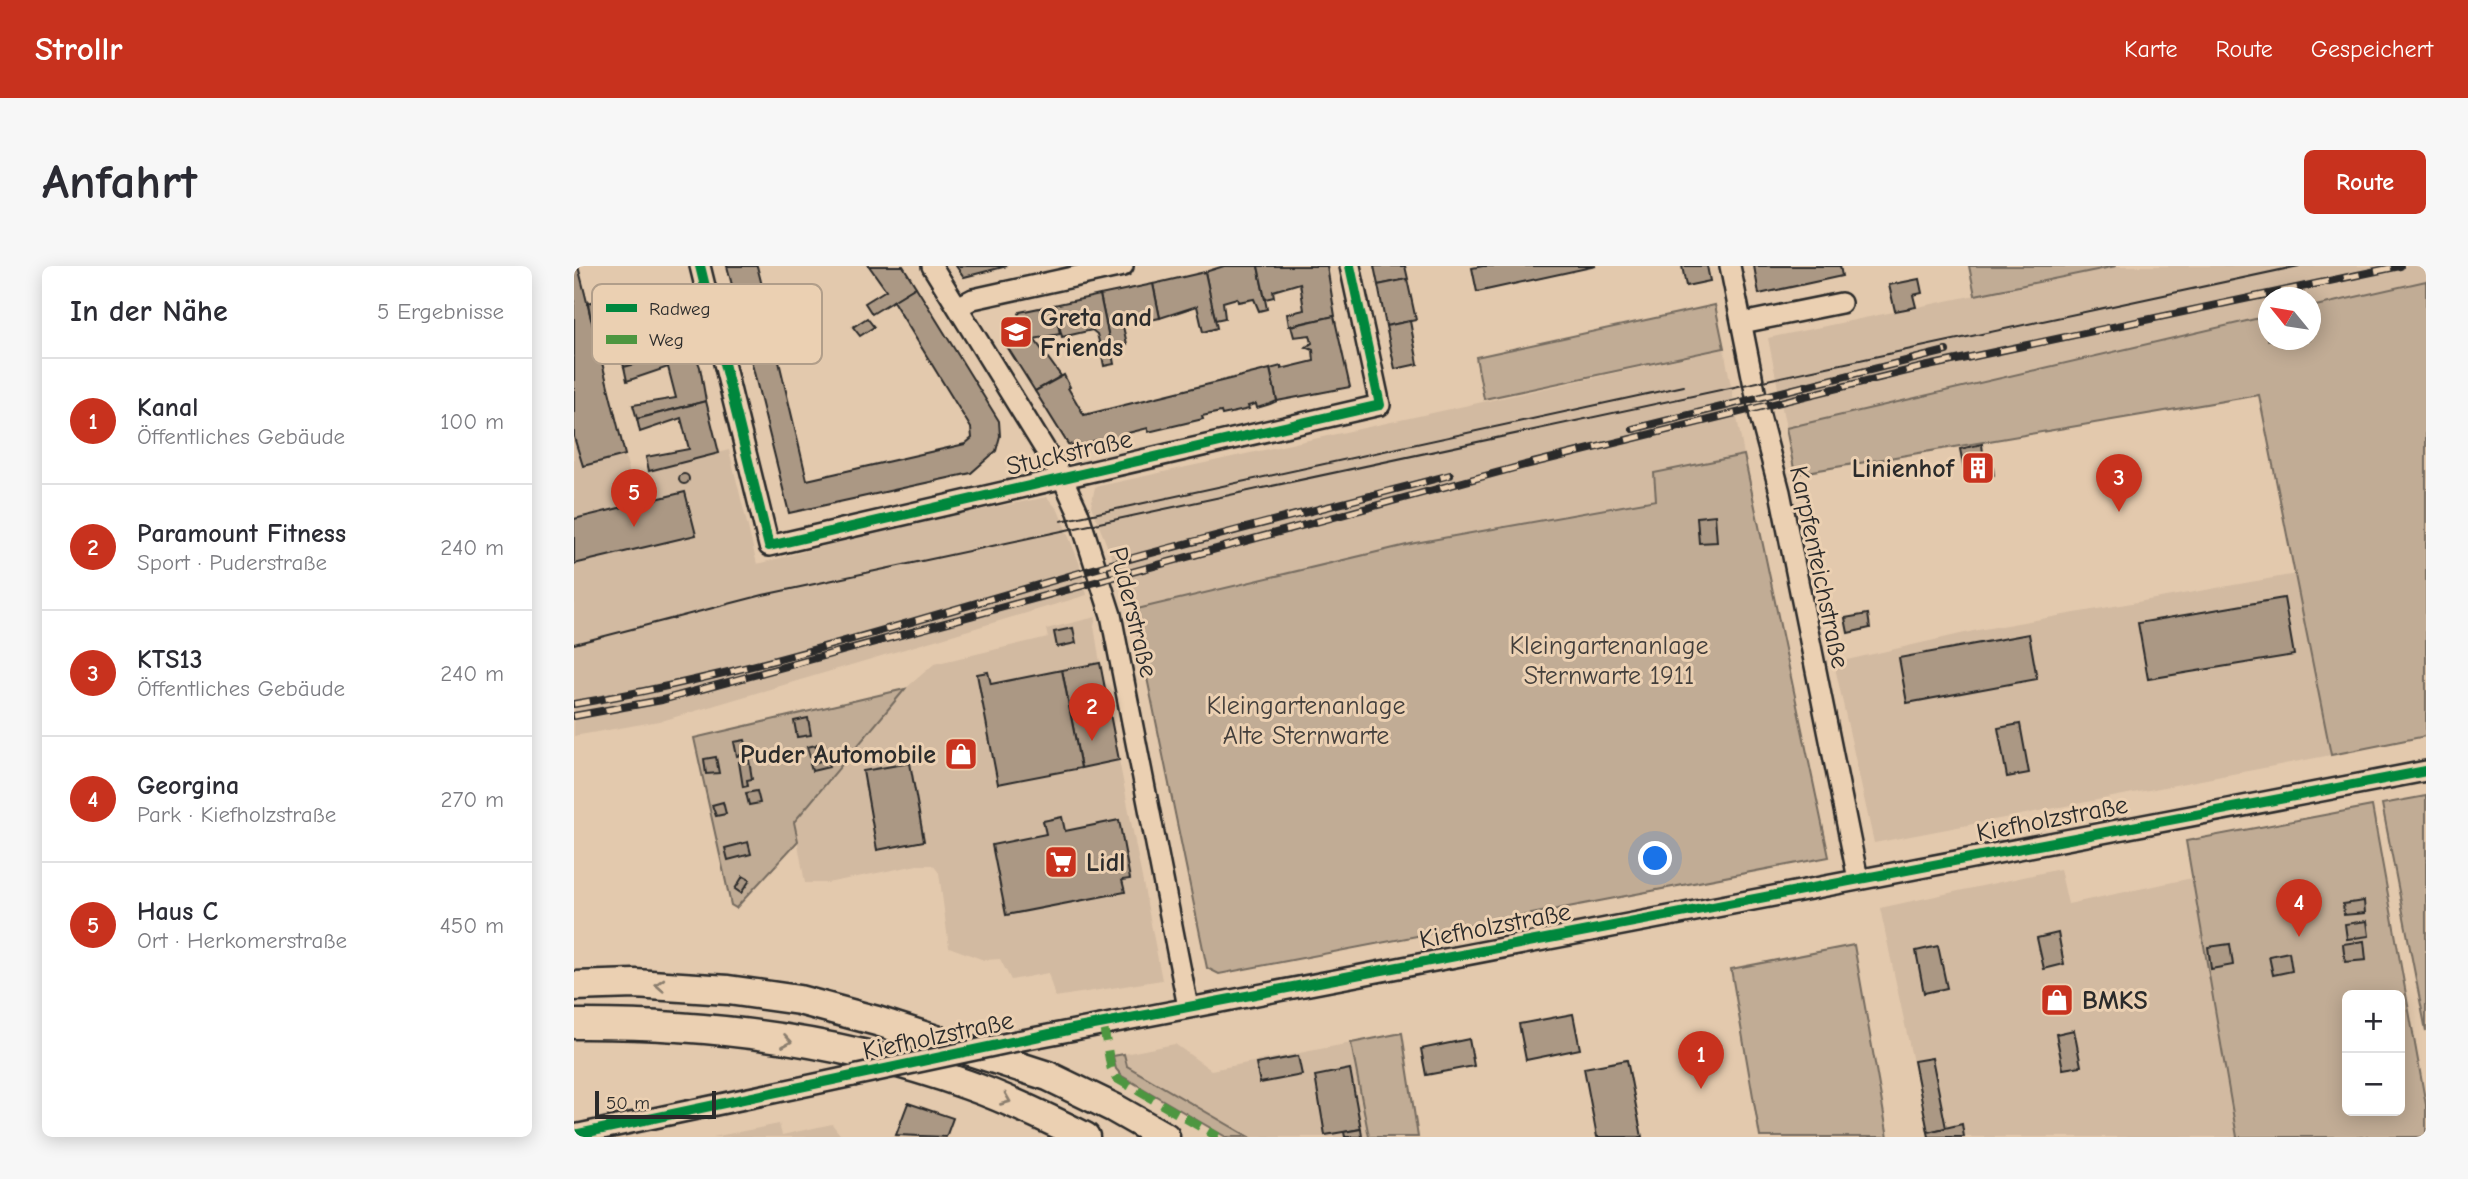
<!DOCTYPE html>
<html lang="de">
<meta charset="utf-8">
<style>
:root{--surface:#fff;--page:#f7f7f7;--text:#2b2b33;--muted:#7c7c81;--line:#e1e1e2;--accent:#c8321e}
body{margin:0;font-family:"Comic Neue",sans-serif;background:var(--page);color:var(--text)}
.controls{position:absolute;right:21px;bottom:21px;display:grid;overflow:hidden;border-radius:10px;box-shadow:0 4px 18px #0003}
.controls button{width:63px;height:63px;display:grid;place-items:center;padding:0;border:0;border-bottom:2px solid var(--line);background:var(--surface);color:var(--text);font:35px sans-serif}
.compass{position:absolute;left:1684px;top:21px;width:63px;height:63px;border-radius:50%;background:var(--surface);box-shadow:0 4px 18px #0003;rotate:300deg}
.scale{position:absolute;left:21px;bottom:18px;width:121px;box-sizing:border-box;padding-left:7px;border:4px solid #2b2b2b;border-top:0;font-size:19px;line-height:24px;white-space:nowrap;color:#2b2b2b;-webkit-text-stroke:5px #ebd0b2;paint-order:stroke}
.you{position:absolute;left:1082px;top:593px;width:24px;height:24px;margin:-18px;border:5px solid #fff;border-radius:50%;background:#1a73e8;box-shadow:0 0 0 10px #1a73e833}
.badge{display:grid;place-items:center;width:46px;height:46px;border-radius:50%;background:var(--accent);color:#fff;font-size:23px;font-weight:700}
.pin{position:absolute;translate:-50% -58px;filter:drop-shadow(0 2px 4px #0008)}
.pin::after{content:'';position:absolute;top:37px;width:24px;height:21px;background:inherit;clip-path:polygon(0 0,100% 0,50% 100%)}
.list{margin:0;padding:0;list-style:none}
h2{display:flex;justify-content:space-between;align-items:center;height:91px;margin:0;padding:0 28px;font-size:30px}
h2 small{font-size:23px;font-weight:400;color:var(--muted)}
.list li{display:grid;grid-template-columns:46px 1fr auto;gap:21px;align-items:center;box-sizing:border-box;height:126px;padding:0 28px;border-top:2px solid var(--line)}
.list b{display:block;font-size:26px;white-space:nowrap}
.list p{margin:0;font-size:23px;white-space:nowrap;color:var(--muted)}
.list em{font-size:23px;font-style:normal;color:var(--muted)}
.map{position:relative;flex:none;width:1852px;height:871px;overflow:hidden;border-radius:10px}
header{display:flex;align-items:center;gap:42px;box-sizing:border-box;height:98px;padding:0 35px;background:var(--accent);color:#fff}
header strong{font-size:33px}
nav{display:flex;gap:38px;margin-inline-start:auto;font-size:24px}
.intro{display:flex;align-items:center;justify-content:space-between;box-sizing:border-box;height:168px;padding:0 42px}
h1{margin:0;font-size:49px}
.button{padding:18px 32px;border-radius:10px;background:var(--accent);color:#fff;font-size:24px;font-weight:700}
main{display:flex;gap:42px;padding:0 42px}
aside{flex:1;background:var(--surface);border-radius:10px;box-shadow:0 4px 18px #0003}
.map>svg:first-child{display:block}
</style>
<header>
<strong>Strollr</strong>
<nav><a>Karte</a><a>Route</a><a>Gespeichert</a></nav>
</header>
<div class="intro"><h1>Anfahrt</h1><a class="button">Route</a></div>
<main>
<aside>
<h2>In der Nähe<small>5 Ergebnisse</small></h2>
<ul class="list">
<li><span class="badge">1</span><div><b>Kanal</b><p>Öffentliches Gebäude</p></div><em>100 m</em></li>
<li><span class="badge">2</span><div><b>Paramount Fitness</b><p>Sport · Puderstraße</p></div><em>240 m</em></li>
<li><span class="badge">3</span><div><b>KTS13</b><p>Öffentliches Gebäude</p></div><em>240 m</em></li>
<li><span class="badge">4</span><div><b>Georgina</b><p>Park · Kiefholzstraße</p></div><em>270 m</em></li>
<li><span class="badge">5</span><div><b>Haus C</b><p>Ort · Herkomerstraße</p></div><em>450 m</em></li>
</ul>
</aside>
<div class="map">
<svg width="1852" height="871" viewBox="0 0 1852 871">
<rect width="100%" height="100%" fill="#e3c9ad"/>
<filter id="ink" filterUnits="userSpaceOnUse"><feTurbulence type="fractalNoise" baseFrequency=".0143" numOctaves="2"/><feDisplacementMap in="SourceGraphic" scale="14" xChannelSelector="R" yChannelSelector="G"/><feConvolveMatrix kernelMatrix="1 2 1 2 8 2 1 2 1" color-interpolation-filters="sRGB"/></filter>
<g filter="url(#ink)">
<g fill="#d2baa1">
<polygon points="0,0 4,0 56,209 155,184 183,298 330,259 473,231 484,244 505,296 513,329 91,454 0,470"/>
<polygon points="1542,0 1852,0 1852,15 1737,41 1736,32 1694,32 1694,50 1212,162 1194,72"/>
<polygon points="1150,83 1170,189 1081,207 1083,234 841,277 559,344 517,240 521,221"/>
<polygon points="1722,308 1757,489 1300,577 1260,397 1404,364"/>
<polygon points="522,351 520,360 526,397 588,714 481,731 474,707 437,714 426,693 410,694 375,681 365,607 359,599 343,599 253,617 231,617 220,556 331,423 360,398 474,371 472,363"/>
<polygon points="1486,603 1494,638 1618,612 1663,871 1355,871 1306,642"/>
<polygon points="777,777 795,871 675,871 553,800 550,788 601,778 637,804"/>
<polygon points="205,858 208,869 258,858 268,871 139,871"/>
</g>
<g fill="#c1ac95" stroke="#766c60" stroke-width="2" fill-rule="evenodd">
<polygon points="1395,0 1542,0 1401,29"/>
<polygon points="1852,15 1852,470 1757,489 1685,129 1221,208 1212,162 1694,50 1694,74 1736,74 1737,41"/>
<polygon points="1141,39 1150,82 910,133 902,91"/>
<polygon points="1170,189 1255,591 645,708 633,702 559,344 841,277 1082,234 1080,207"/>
<polygon points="331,423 220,556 224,575 162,642 157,639 120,472"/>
<polygon points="1852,530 1852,765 1808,538"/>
<path d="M1798 540 1852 839V871H1663L1612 575ZM1773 729H1826V845H1773Z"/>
<polygon points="1280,679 1314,871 1186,871 1157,703"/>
<polygon points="828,767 844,871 795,871 777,777"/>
<polygon points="550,788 553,800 675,871 652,871 548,810 542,803 539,790"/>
</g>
<g fill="#ab9884" stroke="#2b2b2b" stroke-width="2">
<polygon points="0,0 4,0 51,189 9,200 0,171"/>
<polygon points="153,0 183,0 191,31 163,38"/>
<polygon points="295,0 329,0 342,21 298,48 291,37 312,24"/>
<polygon points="382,0 433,0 390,11"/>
<polygon points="650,0 684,0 693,43 685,45 680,33 664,36 663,32 649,36 651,52 641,54 631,6"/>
<polygon points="684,0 753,0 761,50 715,60 713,48 730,44 726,17 699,25 700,31 691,33"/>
<polygon points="831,0 834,13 804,19 800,0"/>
<polygon points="909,0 1022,0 903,26 898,2"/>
<polygon points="1108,0 1133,0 1136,15 1112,20"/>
<polygon points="1180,0 1266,0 1268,10 1185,28"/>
<polygon points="631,6 643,62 629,66 623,40 586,52 579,18"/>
<polygon points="833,13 842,54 812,60 804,19"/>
<polygon points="1345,13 1348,27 1339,29 1342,41 1321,45 1315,19"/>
<polygon points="579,18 586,52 576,54 575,50 548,56 553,78 537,82 526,29"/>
<polygon points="342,21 425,155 426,170 422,185 397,207 215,247 176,90 202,83 233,214 391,178 398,172 397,162 319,35"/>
<polygon points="45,29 49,45 17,53 14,37"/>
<polygon points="526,29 536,77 526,79 523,68 518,64 488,71 480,39"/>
<polygon points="105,32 112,44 119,83 50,101 46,87 89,80 81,49 41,63 36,49"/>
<polygon points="480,39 486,68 460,73 487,110 461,125 432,79 432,73 446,46"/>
<polygon points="760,50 776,121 703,135 696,103 707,100 707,103 740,95 739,84 732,81 738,77 736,69 720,71 717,60"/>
<polygon points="293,52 300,61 286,70 279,61"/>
<polygon points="836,55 844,98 821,103 812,60"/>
<polygon points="536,77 540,98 530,100 526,79"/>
<polygon points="119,83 126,101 132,135 63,153 59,139 102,132 94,101 53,115 50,101"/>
<polygon points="696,103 703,135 696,138 683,142 682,138 674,140 675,143 648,149 647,146 628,150 629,153 574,166 574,162 554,167 555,170 526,177 525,174 519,175 520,178 509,181 494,178 461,125 490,109 496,121 494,122 510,149"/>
<polygon points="132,135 145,187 75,205 72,191 115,183 107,152 66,166 63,153"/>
<polygon points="1408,178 1410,196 1418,194 1420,209 1392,214 1386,183"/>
<circle cx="110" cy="213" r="5"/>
<polygon points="111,226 122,269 0,298 0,253"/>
<polygon points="1141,249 1143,276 1125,277 1123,251"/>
<polygon points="1710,332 1720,389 1574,413 1564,357"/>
<polygon points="1294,348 1296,362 1274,367 1271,352"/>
<polygon points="499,362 502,377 483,381 480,366"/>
<polygon points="1455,368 1463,413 1333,437 1325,392"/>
<polygon points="526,397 545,494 507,502 488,404"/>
<polygon points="488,404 507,502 424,518 403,408 414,406 417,418"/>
<polygon points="234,452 237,469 223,471 220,455"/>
<polygon points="1446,458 1455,507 1433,511 1424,462"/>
<polygon points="171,474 174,487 163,490 160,476"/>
<polygon points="250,477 254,492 247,494 243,478"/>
<polygon points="242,479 244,489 236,491 233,481"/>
<polygon points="142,491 145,507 132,508 130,493"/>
<polygon points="253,493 255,501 238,505 236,498"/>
<polygon points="175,494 178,513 173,514 174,520 169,521 165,496"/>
<polygon points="336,497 350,575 303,584 289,505"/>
<polygon points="183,525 186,537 175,539 172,527"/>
<polygon points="149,536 152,548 142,550 138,539"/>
<polygon points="488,551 491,565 545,554 556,613 548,614 551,626 432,649 418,579 472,568 469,555"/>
<polygon points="174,576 177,588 154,594 151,582"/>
<polygon points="169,610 176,614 167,627 161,623"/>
<polygon points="1790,635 1791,647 1770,649 1769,638"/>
<polygon points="1793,655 1795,670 1773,673 1771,658"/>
<polygon points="1484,667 1490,698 1470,703 1463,672"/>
<polygon points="1790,675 1792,694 1771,696 1769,678"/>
<polygon points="1656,678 1659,699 1637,703 1634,681"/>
<polygon points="1364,680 1373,722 1350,727 1342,685"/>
<polygon points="1715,686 1718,705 1699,709 1695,690"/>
<polygon points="999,748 1006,783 952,794 945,758"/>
<polygon points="1500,764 1507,800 1489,803 1482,768"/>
<polygon points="895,773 900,800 852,809 847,783"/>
<polygon points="724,790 728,809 686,817 682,798"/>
<polygon points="1358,792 1372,862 1354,866 1340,795"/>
<polygon points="1053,794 1068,871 1023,871 1010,802"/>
<polygon points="776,803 787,863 751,869 741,810"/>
<polygon points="334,837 379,852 372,871 322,869"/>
<polygon points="1388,858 1390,871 1355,871 1354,866"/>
<polygon points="787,863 788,871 771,871 770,866"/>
</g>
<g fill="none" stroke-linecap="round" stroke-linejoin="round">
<defs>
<g id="minor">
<polyline points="126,0 195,280 806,139 776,0"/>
<polyline points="358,0 488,211 504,246 537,349 614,741"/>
<polyline points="1156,0 1186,150 1206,226 1284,613"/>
<polyline points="384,41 399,33 549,0"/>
<polyline points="1168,57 1267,37"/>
<polyline points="443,775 1852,505"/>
<polyline points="0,869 279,810"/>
</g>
<g id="highway">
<polyline points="0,720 61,718 154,724 225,734 303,755 474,810 540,842 591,871"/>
<path d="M0 758C132 757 269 774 394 819 434 833 473 852 511 871"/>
</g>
</defs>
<use href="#minor" stroke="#2b2b2b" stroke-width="24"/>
<use href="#highway" stroke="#2b2b2b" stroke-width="33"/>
<use href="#minor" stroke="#ebd0b2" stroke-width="19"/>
<use href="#highway" stroke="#ebd0b2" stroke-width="28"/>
<g stroke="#2b2b2b" stroke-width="2">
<polyline points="487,255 1110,120"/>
<polyline points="0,378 189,329 1725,0"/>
</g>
<defs>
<g id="rail">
<polyline points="1059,163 1372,85"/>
<path d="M0 438C170 410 337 355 502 308 626 272 752 242 876 209"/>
<polyline points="0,450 88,434 951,199 1345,102 1826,0"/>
</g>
</defs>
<use href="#rail" stroke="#2b2b2b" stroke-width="8"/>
<use href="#rail" stroke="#ebd0b2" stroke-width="5" stroke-dasharray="16" stroke-linecap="butt"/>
<defs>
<polyline id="minor-bridge" points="279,810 443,775"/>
</defs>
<use href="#minor-bridge" stroke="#2b2b2b" stroke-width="24" stroke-linecap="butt"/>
<use href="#minor-bridge" stroke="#ebd0b2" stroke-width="19"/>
<polyline stroke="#4d9640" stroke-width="9" stroke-dasharray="18 9" stroke-linecap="butt" points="529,758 537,802 542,812 644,871"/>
<defs>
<g id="cycleway">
<polyline points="126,0 195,280 806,139 776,0"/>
<polyline points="0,869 499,763 1852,505"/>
</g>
</defs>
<use href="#cycleway" stroke="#ebd0b2" stroke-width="15"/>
<use href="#cycleway" stroke="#00873e" stroke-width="10"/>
</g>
<defs><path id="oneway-chevron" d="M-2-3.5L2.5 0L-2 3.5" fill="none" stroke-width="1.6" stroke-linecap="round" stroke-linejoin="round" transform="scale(1.75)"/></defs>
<g stroke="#8b7e6e">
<use href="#oneway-chevron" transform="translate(86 719) rotate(-177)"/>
<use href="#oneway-chevron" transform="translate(213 775) rotate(10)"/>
<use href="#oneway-chevron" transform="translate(432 834) rotate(22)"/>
</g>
</g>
<defs>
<symbol id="school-square" viewBox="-11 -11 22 22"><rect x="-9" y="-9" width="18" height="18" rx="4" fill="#c8321e" stroke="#ebd0b2"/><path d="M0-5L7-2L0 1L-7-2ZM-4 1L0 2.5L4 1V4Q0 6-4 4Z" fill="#fff"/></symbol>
<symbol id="building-square" viewBox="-11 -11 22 22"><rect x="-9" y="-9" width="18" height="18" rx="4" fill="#c8321e" stroke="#ebd0b2"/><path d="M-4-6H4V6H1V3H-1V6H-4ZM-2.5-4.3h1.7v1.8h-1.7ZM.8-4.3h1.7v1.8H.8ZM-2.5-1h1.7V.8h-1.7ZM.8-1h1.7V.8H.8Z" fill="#fff"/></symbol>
<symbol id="shop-square" viewBox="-11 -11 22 22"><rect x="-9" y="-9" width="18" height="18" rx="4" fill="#c8321e" stroke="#ebd0b2"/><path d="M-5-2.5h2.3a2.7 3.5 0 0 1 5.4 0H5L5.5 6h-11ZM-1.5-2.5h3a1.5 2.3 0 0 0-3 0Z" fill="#fff"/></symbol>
<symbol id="supermarket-square" viewBox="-11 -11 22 22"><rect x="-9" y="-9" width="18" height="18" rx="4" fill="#c8321e" stroke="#ebd0b2"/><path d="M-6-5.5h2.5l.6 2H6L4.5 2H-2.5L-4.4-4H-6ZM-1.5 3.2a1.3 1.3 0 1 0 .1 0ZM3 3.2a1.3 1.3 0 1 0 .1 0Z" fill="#fff"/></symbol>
</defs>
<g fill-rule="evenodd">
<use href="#school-square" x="423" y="47" width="38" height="38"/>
<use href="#building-square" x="1385" y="183" width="38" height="38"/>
<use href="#shop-square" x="368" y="469" width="38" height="38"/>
<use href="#supermarket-square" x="468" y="577" width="38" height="38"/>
<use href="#shop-square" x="1464" y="715" width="38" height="38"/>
</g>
<g text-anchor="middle" stroke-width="6" stroke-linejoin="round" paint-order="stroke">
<g font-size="26" font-weight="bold" fill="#2b2b2b" stroke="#ebd0b2" text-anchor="start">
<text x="466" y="60">Greta and<tspan x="466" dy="30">Friends</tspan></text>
<text x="1380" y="211" text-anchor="end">Linienhof</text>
<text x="362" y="497" text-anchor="end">Puder Automobile</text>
<text x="512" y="605">Lidl</text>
<text x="1508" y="743">BMKS</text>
</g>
<g font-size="26" fill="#2b2b2b" stroke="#ebd0b2">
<text transform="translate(495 186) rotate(-13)" y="9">Stuckstraße</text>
<text transform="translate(1246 301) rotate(78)" y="9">Karpfenteichstraße</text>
<text transform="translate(560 346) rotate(76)" y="9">Puderstraße</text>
<text transform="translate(1478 552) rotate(-11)" y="9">Kiefholzstraße</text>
<text transform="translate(921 659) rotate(-11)" y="9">Kiefholzstraße</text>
<text transform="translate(364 769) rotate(-12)" y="9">Kiefholzstraße</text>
</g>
<g font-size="26" fill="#423e3b" stroke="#ebd0b2">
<text x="1035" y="388">Kleingartenanlage<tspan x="1035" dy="30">Sternwarte 1911</tspan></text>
<text x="732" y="448">Kleingartenanlage<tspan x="732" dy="30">Alte Sternwarte</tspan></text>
</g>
</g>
<rect x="18" y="18" width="230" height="80" rx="10" fill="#ebd0b2" stroke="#b19e8a" stroke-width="2"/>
<rect x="32" y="38" width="31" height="8" fill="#00873e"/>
<rect x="32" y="69" width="31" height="9" fill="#4d9640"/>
<g font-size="19" fill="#2b2b2b">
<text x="75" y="49">Radweg</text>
<text x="75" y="80">Weg</text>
</g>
</svg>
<div class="controls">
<button>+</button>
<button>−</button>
</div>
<svg class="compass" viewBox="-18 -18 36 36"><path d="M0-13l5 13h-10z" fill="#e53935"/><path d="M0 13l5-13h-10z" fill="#7c7c81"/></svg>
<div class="scale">50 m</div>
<div class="you"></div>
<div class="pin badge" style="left:1127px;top:823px">1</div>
<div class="pin badge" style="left:518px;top:475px">2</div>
<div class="pin badge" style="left:1545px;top:246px">3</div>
<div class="pin badge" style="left:1725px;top:671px">4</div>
<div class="pin badge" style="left:60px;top:261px">5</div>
</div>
</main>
